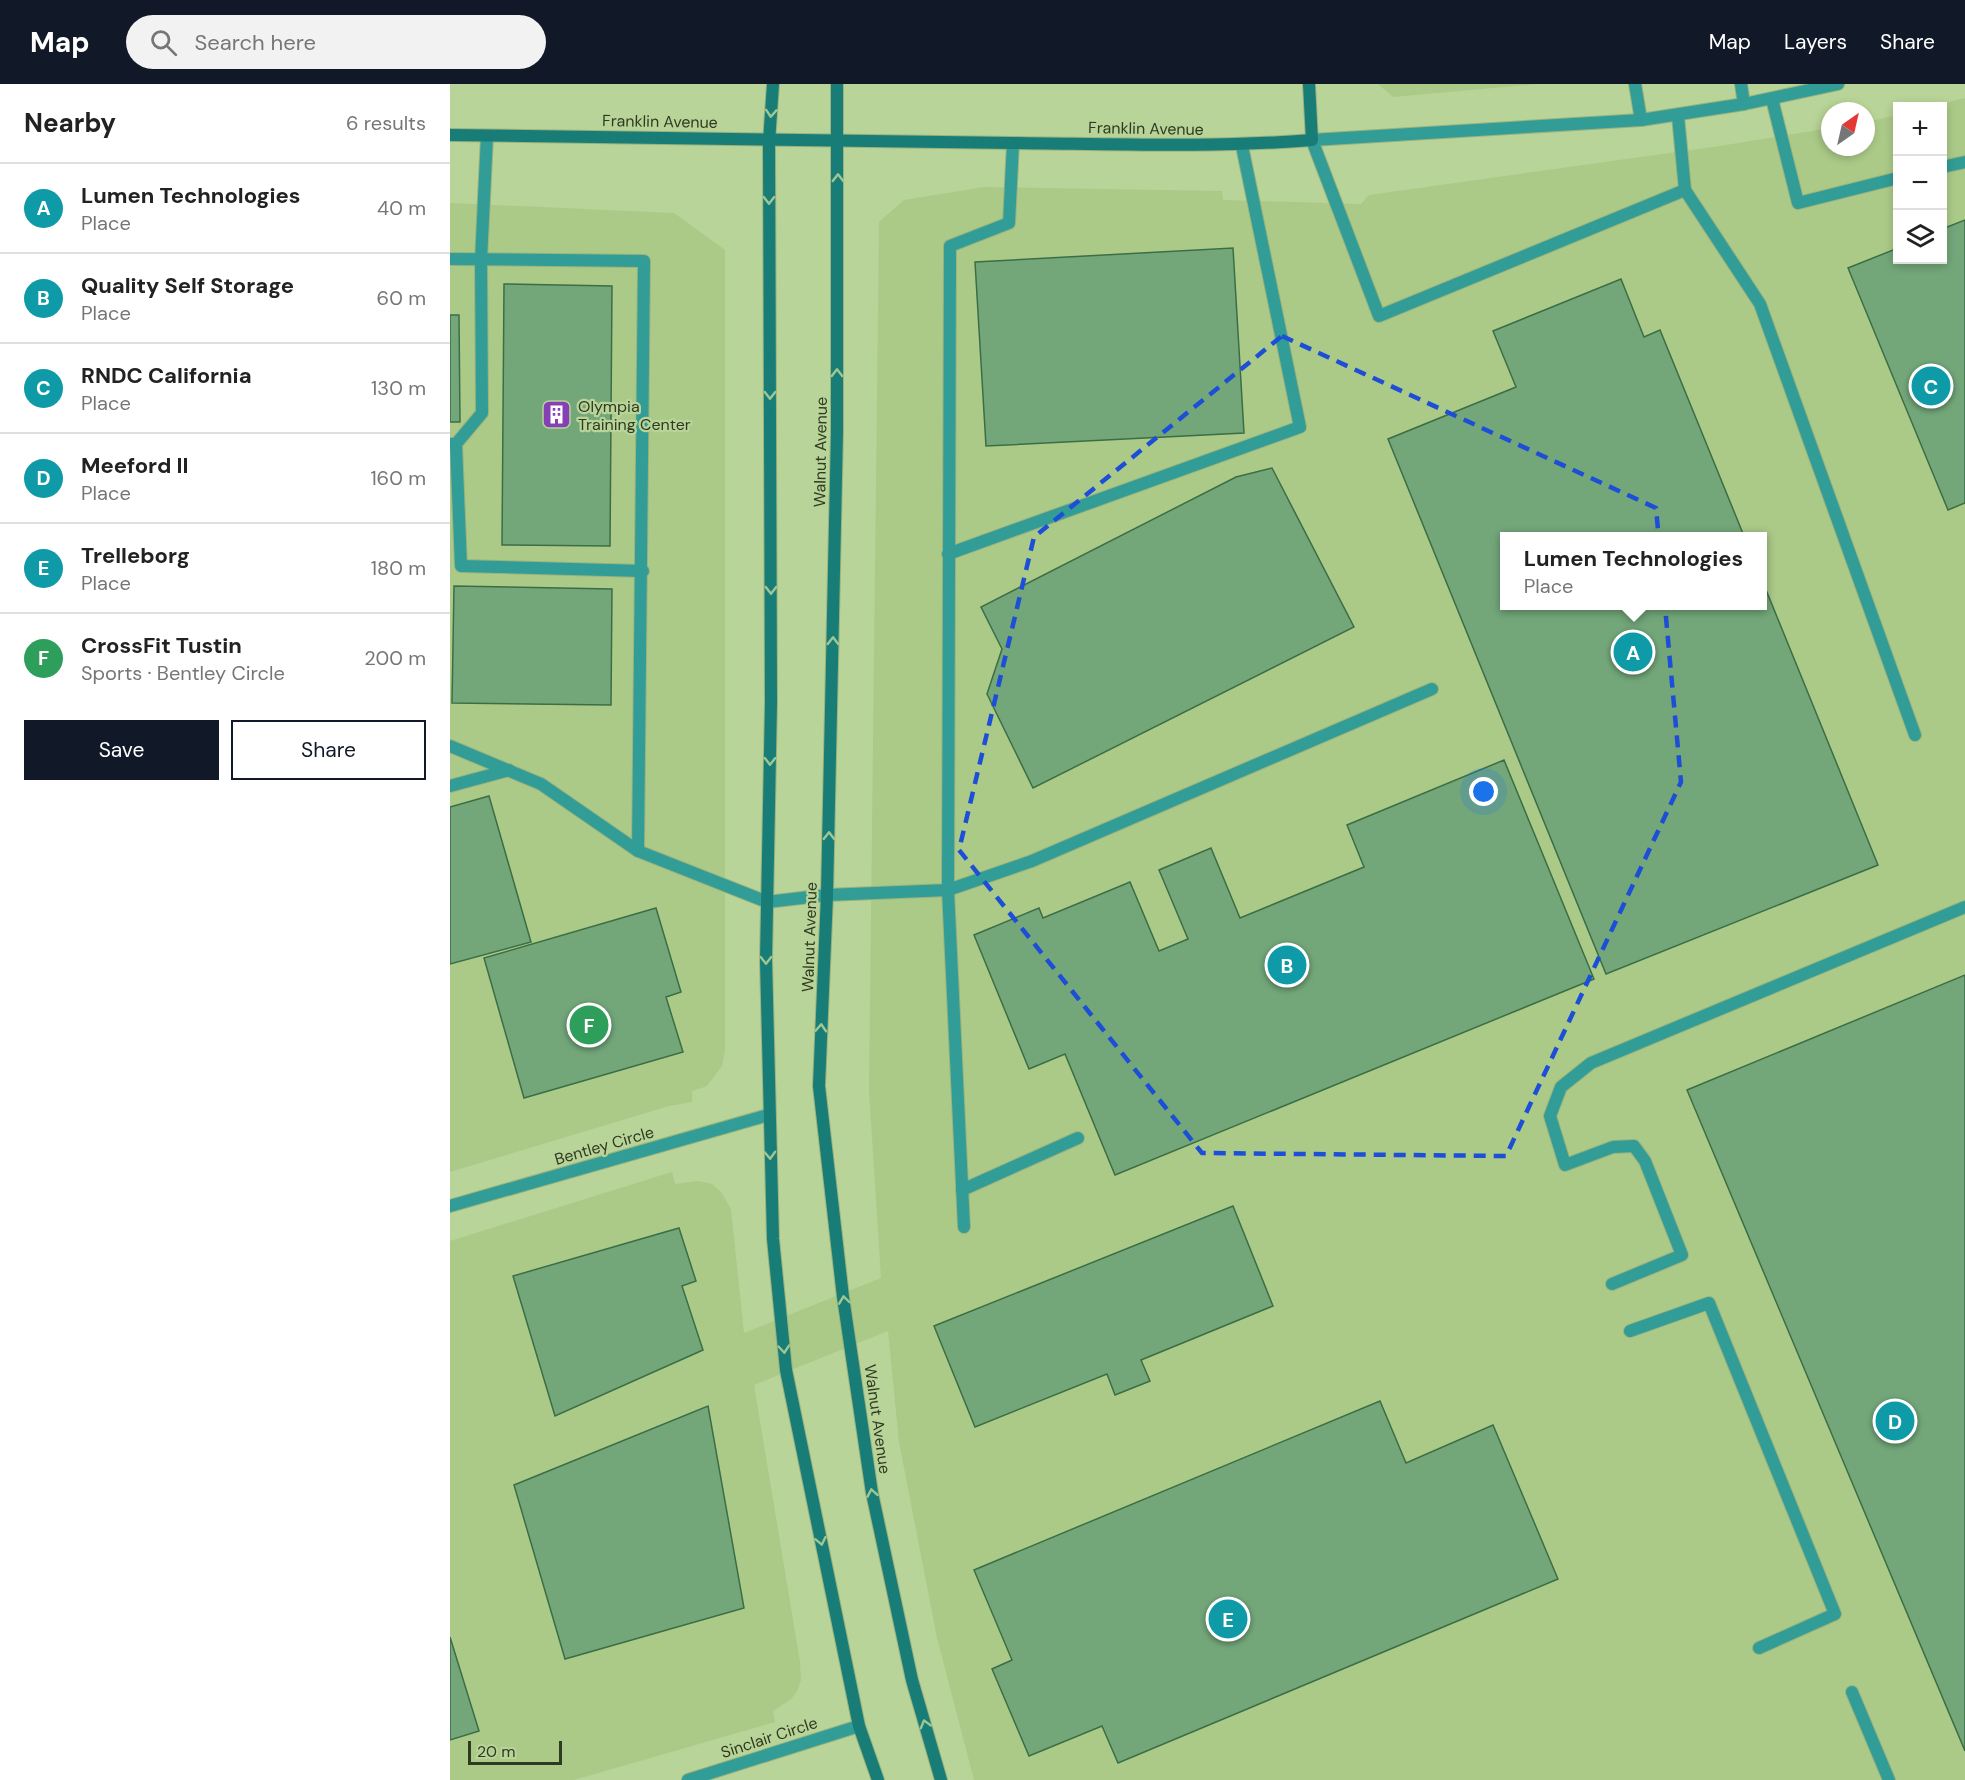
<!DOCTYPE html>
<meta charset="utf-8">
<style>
:root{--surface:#fff;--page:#f2f2f2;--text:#222;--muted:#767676;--line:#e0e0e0;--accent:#111827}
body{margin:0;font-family:"DM Sans",sans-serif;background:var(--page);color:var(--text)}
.controls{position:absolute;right:18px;top:18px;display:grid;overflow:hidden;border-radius:0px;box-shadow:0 3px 9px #0003}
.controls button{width:54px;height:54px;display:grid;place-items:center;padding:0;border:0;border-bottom:2px solid var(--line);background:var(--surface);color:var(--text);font:30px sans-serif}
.compass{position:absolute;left:1371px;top:18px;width:54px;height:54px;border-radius:50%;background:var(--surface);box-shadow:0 3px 9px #0003;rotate:34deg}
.scale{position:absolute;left:18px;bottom:15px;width:94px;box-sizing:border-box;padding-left:6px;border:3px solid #2f3a22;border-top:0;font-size:16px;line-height:21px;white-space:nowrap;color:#2f3a22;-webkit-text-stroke:4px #b8d498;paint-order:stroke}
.you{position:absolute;left:1034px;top:708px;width:21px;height:21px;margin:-15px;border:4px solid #fff;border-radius:50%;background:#1a73e8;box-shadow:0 0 0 9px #1a73e833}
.badge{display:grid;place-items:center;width:39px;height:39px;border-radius:50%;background:var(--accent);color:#fff;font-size:20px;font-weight:700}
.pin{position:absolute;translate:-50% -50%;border:3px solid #fff;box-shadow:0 2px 6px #0006}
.popup{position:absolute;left:1050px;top:448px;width:267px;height:78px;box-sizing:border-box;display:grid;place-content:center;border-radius:0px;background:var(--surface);filter:drop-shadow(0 2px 4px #0005);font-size:20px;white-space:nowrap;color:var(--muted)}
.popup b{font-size:22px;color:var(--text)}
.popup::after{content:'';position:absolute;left:50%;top:100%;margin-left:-12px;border:12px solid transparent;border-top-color:var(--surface)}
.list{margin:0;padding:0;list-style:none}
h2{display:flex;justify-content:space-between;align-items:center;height:78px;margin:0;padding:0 24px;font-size:26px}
h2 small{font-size:20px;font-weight:400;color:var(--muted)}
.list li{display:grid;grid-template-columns:39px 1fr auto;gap:18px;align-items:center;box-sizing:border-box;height:90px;padding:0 24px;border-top:2px solid var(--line)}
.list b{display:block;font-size:22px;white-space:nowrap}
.list p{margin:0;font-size:20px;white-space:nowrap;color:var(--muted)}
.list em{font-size:20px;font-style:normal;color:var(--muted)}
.actions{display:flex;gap:12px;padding:18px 24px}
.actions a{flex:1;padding:14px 0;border:2px solid var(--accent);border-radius:0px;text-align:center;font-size:21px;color:var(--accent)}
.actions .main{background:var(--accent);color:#fff}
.icon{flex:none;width:33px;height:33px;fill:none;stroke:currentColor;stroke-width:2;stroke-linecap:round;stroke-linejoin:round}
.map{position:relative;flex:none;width:1515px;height:1696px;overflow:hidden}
header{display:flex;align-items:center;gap:36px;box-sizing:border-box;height:84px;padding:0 30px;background:var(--accent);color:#fff}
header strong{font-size:28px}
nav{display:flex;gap:33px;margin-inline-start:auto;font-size:21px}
.search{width:420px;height:54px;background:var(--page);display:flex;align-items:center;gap:15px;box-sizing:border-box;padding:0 21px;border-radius:33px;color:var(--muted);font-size:22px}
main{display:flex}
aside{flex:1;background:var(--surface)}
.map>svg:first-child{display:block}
</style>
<header>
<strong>Map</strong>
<div class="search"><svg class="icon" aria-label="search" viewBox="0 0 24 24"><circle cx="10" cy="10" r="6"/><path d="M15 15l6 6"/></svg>Search here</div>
<nav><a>Map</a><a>Layers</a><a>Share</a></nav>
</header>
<main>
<aside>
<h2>Nearby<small>6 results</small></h2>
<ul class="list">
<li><span class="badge" style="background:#0f9aa8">A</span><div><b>Lumen Technologies</b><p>Place</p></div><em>40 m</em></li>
<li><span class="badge" style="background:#0f9aa8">B</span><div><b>Quality Self Storage</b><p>Place</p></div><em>60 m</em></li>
<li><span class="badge" style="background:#0f9aa8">C</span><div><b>RNDC California</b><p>Place</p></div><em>130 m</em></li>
<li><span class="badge" style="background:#0f9aa8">D</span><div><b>Meeford II</b><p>Place</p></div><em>160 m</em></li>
<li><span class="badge" style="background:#0f9aa8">E</span><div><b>Trelleborg</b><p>Place</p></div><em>180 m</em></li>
<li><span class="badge" style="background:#2e9e5b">F</span><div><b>CrossFit Tustin</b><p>Sports · Bentley Circle</p></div><em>200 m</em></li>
</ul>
<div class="actions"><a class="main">Save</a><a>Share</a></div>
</aside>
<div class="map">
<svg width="1515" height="1696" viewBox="0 0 1515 1696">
<rect width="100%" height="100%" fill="#b8d498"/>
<g fill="#abca88" fill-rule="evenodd">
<polygon points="928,0 1088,0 943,13"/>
<path d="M1515 14V1696H524L487 1554 449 1358 438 1247 304 1301 350 1578 351 1596 347 1607 341 1615 323 1627 325 1638 124 1696H0V1157L222 1088 225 1100 248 1097 262 1100 272 1109 281 1125 294 1249 431 1194 419 1007 429 138 454 116 534 103 772 107 773 116 911 120 919 111 1270 62 1380 44V63H1416V38L1447 31 1448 176H1492V22H1480ZM1054 452H1312V522H1054Z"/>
<polygon points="0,119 224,129 275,166 275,966 272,982 257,1002 242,1007 242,1018 219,1022 0,1088"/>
</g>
<g fill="#73a77a" stroke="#3c6e45" stroke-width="1.5">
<polygon points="1515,136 1515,419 1498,426 1398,184 1448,164 1448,176 1492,176 1492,145"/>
<polygon points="783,164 794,349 536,362 525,178"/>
<polygon points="1171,195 1194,253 1210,246 1294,452 1054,452 1054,522 1312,522 1312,496 1428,781 1156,890 938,355 1066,303 1043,247"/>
<polygon points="54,200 162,202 160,462 52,461"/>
<polygon points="0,231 9,231 10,338 0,338"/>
<polygon points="822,384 904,543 583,704 537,610 552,565 531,523 786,393"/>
<polygon points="4,502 162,505 161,621 2,619"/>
<polygon points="1054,676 1144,895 665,1091 615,970 579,985 524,851 589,824 593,834 680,798 709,867 738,855 709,786 761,764 790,834 914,783 897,741"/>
<polygon points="39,712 81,858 0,880 0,723"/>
<polygon points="206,824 231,908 216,913 233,968 74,1014 34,874"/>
<polygon points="1515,891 1515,1667 1237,1006"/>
<polygon points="783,1122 823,1222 691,1276 700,1297 665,1311 657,1290 525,1343 484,1242"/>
<polygon points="229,1144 246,1197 232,1202 253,1266 105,1332 63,1192"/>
<polygon points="930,1317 956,1379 1043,1341 1108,1495 668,1679 652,1642 579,1672 542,1585 562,1576 524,1486"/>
<polygon points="258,1322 294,1524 115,1575 64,1401"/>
<polygon points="0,1553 29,1647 0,1656"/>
</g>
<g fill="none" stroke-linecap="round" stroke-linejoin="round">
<defs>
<g id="lane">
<polyline points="1185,0 1191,36"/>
<polyline points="1291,0 1294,20"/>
<polyline points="1322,15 1348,119 1448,94"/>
<polyline points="1228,32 1235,106 1310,220 1465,651"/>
<polyline points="862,56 929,232 1235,106"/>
<polyline points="1492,83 1515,78"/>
<polyline points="0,175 194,177 188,767"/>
<polyline points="0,360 6,360 11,482 193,487"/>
<polyline points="6,360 32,329 31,176 37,52"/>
<polyline points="498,470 850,343 792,62"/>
<polyline points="0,662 91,700 188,767 317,818 377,811 498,806 500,162 559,139 563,59"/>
<polyline points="0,702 59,686"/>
<polyline points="512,1106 628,1054"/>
<polyline points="514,1143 498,806 582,777 982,605"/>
<polyline points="1162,1200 1232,1171 1195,1077 1184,1062 1163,1063 1115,1081 1100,1032 1111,1003 1141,979 1515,823"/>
<polyline points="1180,1247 1259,1219 1385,1530 1309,1564"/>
<polyline points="1402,1608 1439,1696"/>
</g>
<g id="street">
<polyline points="862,56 1191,36 1294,20 1388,0"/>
<polyline points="0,1122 318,1031"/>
<polyline points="238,1696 409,1642"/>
</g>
<g id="secondary">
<polyline points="323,0 319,58 321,618 316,876 323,1155 336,1286 409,1642 428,1696"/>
<polyline points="387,0 387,347 377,811 369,1002 393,1213 422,1409 462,1596 491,1696"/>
<path d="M0 51C188 52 375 58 563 59 663 60 763 64 862 56L859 0"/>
</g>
</defs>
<use href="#lane" stroke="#9ab27e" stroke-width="14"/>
<use href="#street" stroke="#9ab27e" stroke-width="14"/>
<use href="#secondary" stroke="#9ab27e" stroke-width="14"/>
<use href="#lane" stroke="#319d96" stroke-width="12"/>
<use href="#street" stroke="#319d96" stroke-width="12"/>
<use href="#secondary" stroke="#177d76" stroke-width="12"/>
</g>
<defs><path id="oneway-chevron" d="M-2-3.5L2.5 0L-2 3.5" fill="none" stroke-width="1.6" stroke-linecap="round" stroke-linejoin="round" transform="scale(1.5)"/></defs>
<g stroke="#a0c793">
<use href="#oneway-chevron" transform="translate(321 29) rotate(94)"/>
<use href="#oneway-chevron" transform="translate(388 94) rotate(-90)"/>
<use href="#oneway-chevron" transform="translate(319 116) rotate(90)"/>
<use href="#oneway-chevron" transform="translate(387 289) rotate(-90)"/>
<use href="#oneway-chevron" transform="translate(320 311) rotate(90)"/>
<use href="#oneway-chevron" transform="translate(321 506) rotate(90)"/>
<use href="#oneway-chevron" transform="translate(383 557) rotate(-89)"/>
<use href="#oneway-chevron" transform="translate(320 677) rotate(91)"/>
<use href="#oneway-chevron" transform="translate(379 752) rotate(-89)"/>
<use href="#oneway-chevron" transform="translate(316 876) rotate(90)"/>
<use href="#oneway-chevron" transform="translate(371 944) rotate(-87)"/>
<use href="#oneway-chevron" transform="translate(320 1071) rotate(88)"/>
<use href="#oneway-chevron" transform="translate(394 1216) rotate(-98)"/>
<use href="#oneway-chevron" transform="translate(334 1265) rotate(85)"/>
<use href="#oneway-chevron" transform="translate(422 1409) rotate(-100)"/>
<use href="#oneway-chevron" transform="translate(371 1457) rotate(78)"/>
<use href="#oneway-chevron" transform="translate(475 1640) rotate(-106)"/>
</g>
<path fill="none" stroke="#1d4ed8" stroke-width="4.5" stroke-dasharray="12 8" stroke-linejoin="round" d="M832 252 1206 424 1231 698 1056 1072 752 1069 509 766 584 453Z"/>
<defs>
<symbol id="building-square" viewBox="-11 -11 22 22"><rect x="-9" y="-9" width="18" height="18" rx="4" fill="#8440b4" stroke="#b8d498"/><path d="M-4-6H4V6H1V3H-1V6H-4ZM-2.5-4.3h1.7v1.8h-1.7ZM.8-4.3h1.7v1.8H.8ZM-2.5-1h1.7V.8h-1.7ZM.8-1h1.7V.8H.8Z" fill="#fff"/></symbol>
</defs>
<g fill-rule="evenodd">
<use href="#building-square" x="90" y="314" width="33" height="33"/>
</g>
<g text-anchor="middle" stroke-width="4.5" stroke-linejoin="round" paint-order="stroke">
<g font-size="16" fill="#2f3a22" stroke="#b8d498">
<text transform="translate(210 37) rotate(1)" y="6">Franklin Avenue</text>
<text transform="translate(696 44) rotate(1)" y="6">Franklin Avenue</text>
<text transform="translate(370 368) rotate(-89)" y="6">Walnut Avenue</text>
<text transform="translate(359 853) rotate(-88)" y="6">Walnut Avenue</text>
<text transform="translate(154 1061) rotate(-16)" y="6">Bentley Circle</text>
<text transform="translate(428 1335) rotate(82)" y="6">Walnut Avenue</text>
<text transform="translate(319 1653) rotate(-18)" y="6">Sinclair Circle</text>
</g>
<g font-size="16" fill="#2f3a22" stroke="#b8d498" text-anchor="start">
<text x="128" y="328">Olympia<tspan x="128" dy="18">Training Center</tspan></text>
</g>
</g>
</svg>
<div class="controls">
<button>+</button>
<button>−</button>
<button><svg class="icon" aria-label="layers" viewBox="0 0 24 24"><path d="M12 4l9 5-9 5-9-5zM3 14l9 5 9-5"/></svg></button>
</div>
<svg class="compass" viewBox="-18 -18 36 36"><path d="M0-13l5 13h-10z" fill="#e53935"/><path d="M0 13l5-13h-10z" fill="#767676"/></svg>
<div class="scale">20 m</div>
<div class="you"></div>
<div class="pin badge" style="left:1183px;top:568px;background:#0f9aa8">A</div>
<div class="popup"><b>Lumen Technologies</b>Place</div>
<div class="pin badge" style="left:837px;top:881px;background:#0f9aa8">B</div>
<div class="pin badge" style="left:1481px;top:302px;background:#0f9aa8">C</div>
<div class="pin badge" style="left:1445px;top:1337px;background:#0f9aa8">D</div>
<div class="pin badge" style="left:778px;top:1535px;background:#0f9aa8">E</div>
<div class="pin badge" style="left:139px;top:941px;background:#2e9e5b">F</div>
</div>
</main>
